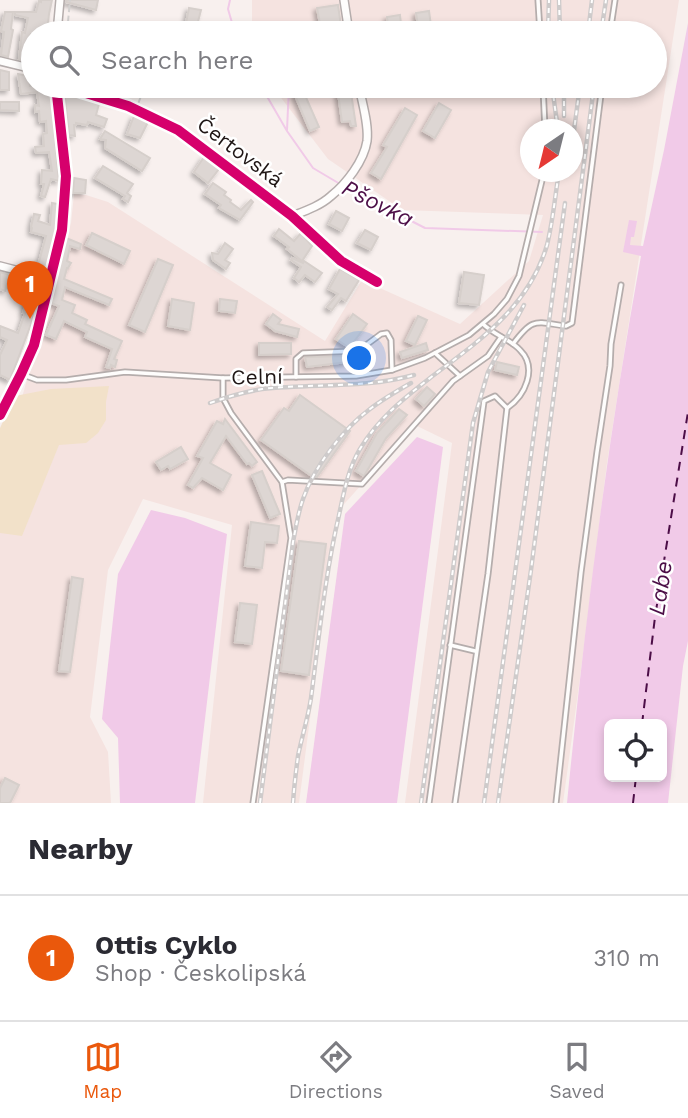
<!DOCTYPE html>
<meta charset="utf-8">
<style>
:root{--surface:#fff;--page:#f2f2f3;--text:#2b2b33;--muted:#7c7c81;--line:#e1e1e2;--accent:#ea580c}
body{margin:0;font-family:"Work Sans",sans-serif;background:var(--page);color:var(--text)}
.controls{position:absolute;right:21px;bottom:21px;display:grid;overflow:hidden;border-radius:10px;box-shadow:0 4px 10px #0003}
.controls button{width:63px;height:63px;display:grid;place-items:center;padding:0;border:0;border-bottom:2px solid var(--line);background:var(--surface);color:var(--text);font:35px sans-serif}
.compass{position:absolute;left:520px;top:119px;width:63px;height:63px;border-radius:50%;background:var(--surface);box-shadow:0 4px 10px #0003;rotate:215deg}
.you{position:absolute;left:360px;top:359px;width:24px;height:24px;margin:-18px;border:5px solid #fff;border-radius:50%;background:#1a73e8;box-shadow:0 0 0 10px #1a73e833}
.badge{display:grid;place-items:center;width:46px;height:46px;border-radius:50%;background:var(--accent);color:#fff;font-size:23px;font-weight:700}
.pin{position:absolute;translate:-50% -58px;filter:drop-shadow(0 2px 4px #0008)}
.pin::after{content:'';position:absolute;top:37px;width:24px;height:21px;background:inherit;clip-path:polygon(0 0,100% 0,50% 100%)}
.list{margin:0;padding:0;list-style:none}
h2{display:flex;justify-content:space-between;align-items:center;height:91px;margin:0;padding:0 28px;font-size:30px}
h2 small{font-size:23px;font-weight:400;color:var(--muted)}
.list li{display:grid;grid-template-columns:46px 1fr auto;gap:21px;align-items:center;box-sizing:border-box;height:126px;padding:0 28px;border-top:2px solid var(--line)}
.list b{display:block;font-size:26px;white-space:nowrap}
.list p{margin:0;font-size:23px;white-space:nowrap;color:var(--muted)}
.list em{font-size:23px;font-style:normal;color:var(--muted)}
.icon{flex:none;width:38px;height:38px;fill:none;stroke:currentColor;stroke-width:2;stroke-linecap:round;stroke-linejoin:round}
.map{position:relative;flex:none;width:688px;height:803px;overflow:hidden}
.search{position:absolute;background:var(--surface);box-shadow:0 4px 10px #0003;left:21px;right:21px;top:21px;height:77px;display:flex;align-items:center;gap:18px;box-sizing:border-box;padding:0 24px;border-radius:38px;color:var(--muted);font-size:26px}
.sheet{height:217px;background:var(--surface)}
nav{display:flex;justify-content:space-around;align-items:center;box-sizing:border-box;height:98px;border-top:2px solid var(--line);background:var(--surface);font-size:19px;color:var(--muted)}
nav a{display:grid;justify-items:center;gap:4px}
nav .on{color:var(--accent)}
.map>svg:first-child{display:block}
</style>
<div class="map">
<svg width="688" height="803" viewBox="0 0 688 803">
<defs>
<filter id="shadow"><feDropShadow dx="-3" dy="3" stdDeviation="2" flood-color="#0004"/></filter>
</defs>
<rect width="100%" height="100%" fill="#f8f0ee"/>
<path fill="#f5e3e0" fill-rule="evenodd" d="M252 0H679L607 463 580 678 563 803H405L452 443 415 425 337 512 299 803H203L232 525 143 499 108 570 90 717 108 752 111 803H0V438L21 401 71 223 74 194 86 195 108 202 325 341 362 280 460 324 529 261 543 215 402 210 328 159 272 86H655V33H252ZM530 130H572V172H530Z"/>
<polygon fill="#f2e1c9" points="109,386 106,402 106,420 98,433 86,443 59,445 22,536 0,533 0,428 15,396 51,389"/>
<g fill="#f1cae8" fill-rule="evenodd">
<path d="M688 23V641L683 666 668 803H567C585 620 608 437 641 256L623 252 629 220 637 221 634 237H631L630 245 643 246 664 150ZM662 724V777H609V724Z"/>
<polygon points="417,437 443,447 397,803 306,803 345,514"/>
<polygon points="151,510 185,518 227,534 195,803 120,803 118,738 102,719 118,574"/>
</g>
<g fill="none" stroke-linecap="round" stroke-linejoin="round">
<g stroke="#f1cae8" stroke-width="2">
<polyline points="230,0 228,9 235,33"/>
<polyline points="261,86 287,131 313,168 340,184"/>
<polyline points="287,130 289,86"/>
<polyline points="345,187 425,228 542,232"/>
</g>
<g stroke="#4c0e47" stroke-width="2" stroke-dasharray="9 7" stroke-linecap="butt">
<polyline points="642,724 655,617 688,412"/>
<polyline points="633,803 636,777"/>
</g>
</g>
<g fill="#ddd6d3" stroke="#d6cfcb" stroke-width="2" filter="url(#shadow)">
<polygon points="41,0 52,0 49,14 47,33 31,34 28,45 33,46 33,63 19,59 22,32 25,33 28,18 15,15 15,12 36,12 39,1 41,2"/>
<polygon points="66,0 98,0 96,10 66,2"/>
<polygon points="338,5 342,33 277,33 277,30 320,24 317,8"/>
<polygon points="189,8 201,10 195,33 184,33"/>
<polygon points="429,11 432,33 419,33 416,13"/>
<polygon points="5,12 13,12 11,29 13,30 8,57 1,55 4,32 1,31"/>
<polygon points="400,15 402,33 389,33 387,17"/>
<polygon points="0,70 9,72 9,90 0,90"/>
<polygon points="18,74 29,76 30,86 50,86 59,181 51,179 45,197 41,196 44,184 41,184 42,170 52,171 49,152 36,153 35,147 44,146 43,134 47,133 46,121 40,122 39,111 35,112 35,105 39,106 37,92 21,94"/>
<polygon points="291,86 301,86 319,127 310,131"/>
<polygon points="337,86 350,86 356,126 351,126 350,121 342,122"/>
<polygon points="67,95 74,96 99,104 96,115 107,119 104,127 88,122 87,125 76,123 76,125 74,125 75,136 69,135 65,98"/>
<polygon points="0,102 19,102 19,111 0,110"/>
<polygon points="439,103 451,110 435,138 423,131"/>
<polygon points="405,108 417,115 381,179 371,173 387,147 383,145"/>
<polygon points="134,116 148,122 140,138 127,134"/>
<polygon points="105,131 150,158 142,171 105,148 106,140 100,139"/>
<polygon points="204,157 219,169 208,183 194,172"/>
<polygon points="103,166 133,184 127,193 131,196 128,202 123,199 125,196 95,178"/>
<polygon points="74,178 86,180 85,193 73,193"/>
<polygon points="213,183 226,192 224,195 231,200 230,202 241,210 251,200 253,202 240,220 219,208 221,205 205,194"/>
<polygon points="52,203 58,204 56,229 46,272 37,269 46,236 31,232 32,228 31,227 34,214 40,215 38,221 50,225"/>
<polygon points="336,211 349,218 342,231 329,224"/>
<polygon points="279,229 294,241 301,233 312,246 302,261 287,249 289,247 274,236"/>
<polygon points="365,230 378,237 371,250 357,243"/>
<polygon points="92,233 130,251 124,264 86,245"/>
<polygon points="66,238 81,244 80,249 70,246 67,261 71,263 68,268 67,268 64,279 112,299 109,305 65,287 62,300 75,305 72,313 87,320 85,324 122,341 114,359 117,360 115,367 111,365 110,368 106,367 112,349 85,337 87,332 64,321 56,339 46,335 59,306 51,303"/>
<polygon points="225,243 233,249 225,260 230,263 226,269 213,260 212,253 218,254"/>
<polygon points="292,258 303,263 304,261 322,273 315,282 305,275 299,282 294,278 301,267 291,260"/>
<polygon points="158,259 173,265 145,332 129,325"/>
<polygon points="340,269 359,280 346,301 341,298 332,310 327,307 338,294 329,289"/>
<polygon points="0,272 10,275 9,279 25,283 26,279 43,283 42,285 32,282 30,292 7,284 5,291 0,289"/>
<polygon points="464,272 484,275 479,305 459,303"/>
<polygon points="29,293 40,296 34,316 10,380 0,375 0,355 7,340 0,337 0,326 18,333 25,313 23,313"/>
<polygon points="172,299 194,303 190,330 168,326"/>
<polygon points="220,299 237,301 235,313 219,311"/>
<polygon points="273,314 281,320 278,324 299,329 297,337 275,331 266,324"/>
<polygon points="353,314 367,324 350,347 348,347 336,339"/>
<polygon points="418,316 427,320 415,345 406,341"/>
<polygon points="259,343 291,343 291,354 259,355"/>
<polygon points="426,343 428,350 402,358 400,352"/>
<polygon points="345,356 347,357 348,362 307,367 305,357"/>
<polygon points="497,362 519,367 517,375 495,370"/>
<polygon points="427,387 435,394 424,406 416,399"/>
<polygon points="300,395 350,431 317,477 313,477 261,440 284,408 289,411"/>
<polygon points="399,409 407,415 386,438 364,476 356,471 377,433"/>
<polygon points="225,419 257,462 252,466 249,463 247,464 226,436 210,463 231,475 223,490 202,478 193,488 188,485 203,458 197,456 217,421 223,424"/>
<polygon points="181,447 188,459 170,469 168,466 161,470 156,462"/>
<polygon points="262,471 280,514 270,518 252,475"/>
<polygon points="251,522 279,526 277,543 265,542 262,568 245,566"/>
<polygon points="299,541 326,544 309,675 281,671"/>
<polygon points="72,577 83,579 70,672 59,671"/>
<polygon points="240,603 257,605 252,644 235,642"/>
<polygon points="5,778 19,785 10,803 0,803 0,788"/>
</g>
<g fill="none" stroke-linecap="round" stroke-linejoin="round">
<defs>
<g id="service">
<polyline points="538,0 540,33"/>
<polyline points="610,33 615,0"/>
<polyline points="543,86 545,130"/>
<path d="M513 344C533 317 535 322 566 326L572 323 602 86"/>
<polyline points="435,353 460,376"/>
<polyline points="21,374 37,380 66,380 125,372 223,378 356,376 392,370 425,358 469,335 494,314 507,299 519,276 544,172"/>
<polyline points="296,377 296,359 303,353 358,351 381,334 387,333 391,340 392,370"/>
<polyline points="223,378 223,398 231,413 282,482 291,538 253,803"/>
<polyline points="282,482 288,480 362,484 453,381 488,356 501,337"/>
<polyline points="450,645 475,651"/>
<polyline points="429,803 484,401 495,396 507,408"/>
<path d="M455 803 488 574 507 408C525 396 538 368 520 350 510 339 494 335 483 324"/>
<polyline points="556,803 581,572 597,452 610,366 611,344 621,285"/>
</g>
<g id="minor">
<polyline points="344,0 349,33"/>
<polyline points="57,33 60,0"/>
<polyline points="0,61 33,69"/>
<polyline points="63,86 128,106 178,130 292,216 341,261 377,282"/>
<path d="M292 216C305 211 320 206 331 196 346 184 364 161 367 141 369 124 362 103 359 86"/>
<polyline points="0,266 50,279"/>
<polyline points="0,415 21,374 34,345 62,230 66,176 56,86"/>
</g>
</defs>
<use href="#service" stroke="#b5adac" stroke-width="7"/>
<use href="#minor" stroke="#b5adac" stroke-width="10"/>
<g stroke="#d3d1d0" stroke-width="2" stroke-dasharray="7 3.5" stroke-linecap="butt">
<polyline points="67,33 70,0"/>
<polyline points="138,104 145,86"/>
</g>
<use href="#service" stroke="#fefdfc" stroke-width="3.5"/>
<use href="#minor" stroke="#fefdfc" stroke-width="7"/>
<defs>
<g id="rail">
<polyline points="559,0 560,33"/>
<polyline points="548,33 549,0"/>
<polyline points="588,33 592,0"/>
<polyline points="601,33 606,0"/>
<polyline points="552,86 558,130"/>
<polyline points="564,116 564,86"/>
<polyline points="572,145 580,86"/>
<path d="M210 403C227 397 244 392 262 389 313 383 364 389 414 375"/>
<path d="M260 803 293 542C296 527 298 513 303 499 314 467 343 429 370 409 383 399 397 391 411 383"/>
<path d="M293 803C294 787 296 771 298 756 302 736 308 718 311 698 319 637 325 575 339 515 344 492 348 469 360 449 378 419 403 399 430 378 479 341 529 307 547 245 553 221 555 196 559 172"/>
<polyline points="421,803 473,423 488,372 524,305"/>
<polyline points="484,803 565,203"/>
<polyline points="498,803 531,570 594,86"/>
</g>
</defs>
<use href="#rail" stroke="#cecbcb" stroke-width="4.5"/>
<use href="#rail" stroke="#fff" stroke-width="2" stroke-dasharray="5" stroke-linecap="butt"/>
<defs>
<g id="cycleway">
<polyline points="63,86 128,106 178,130 292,216 341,261 377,282"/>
<polyline points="0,415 21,374 34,345 62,230 66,176 56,86"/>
</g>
</defs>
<use href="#cycleway" stroke="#fff" stroke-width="15"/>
<use href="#cycleway" stroke="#d6006c" stroke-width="10"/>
</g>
<g text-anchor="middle" stroke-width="5" stroke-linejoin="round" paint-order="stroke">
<g font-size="21" fill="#1f1615" stroke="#fff">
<text transform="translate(240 152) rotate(37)" y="7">Čertovská</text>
<text transform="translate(257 377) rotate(-1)" y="7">Celní</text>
</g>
<g font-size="23" font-style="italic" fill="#4c0e47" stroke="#fff">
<text transform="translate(378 203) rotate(27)" y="8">Pšovka</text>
<text transform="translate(660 588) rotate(-81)" y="8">Labe</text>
</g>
</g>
</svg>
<div class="controls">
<button><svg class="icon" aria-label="locate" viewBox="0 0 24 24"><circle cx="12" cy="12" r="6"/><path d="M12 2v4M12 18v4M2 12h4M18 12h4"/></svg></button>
</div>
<svg class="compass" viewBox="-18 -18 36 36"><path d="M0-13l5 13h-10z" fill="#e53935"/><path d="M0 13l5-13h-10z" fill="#7c7c81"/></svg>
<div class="you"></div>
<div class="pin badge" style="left:30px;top:319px">1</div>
<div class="search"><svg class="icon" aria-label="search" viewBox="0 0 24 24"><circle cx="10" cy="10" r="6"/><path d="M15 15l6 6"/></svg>Search here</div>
</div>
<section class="sheet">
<h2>Nearby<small></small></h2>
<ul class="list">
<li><span class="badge">1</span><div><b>Ottis Cyklo</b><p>Shop · Českolipská</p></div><em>310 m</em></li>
</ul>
</section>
<nav>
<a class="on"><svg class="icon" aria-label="map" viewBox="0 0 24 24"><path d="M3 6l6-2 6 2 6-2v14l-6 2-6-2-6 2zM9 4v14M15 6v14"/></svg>Map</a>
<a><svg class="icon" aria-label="directions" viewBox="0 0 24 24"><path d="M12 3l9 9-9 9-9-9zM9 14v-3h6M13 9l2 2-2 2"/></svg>Directions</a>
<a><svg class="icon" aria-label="saved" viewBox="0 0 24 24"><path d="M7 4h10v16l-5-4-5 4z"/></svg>Saved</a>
</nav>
